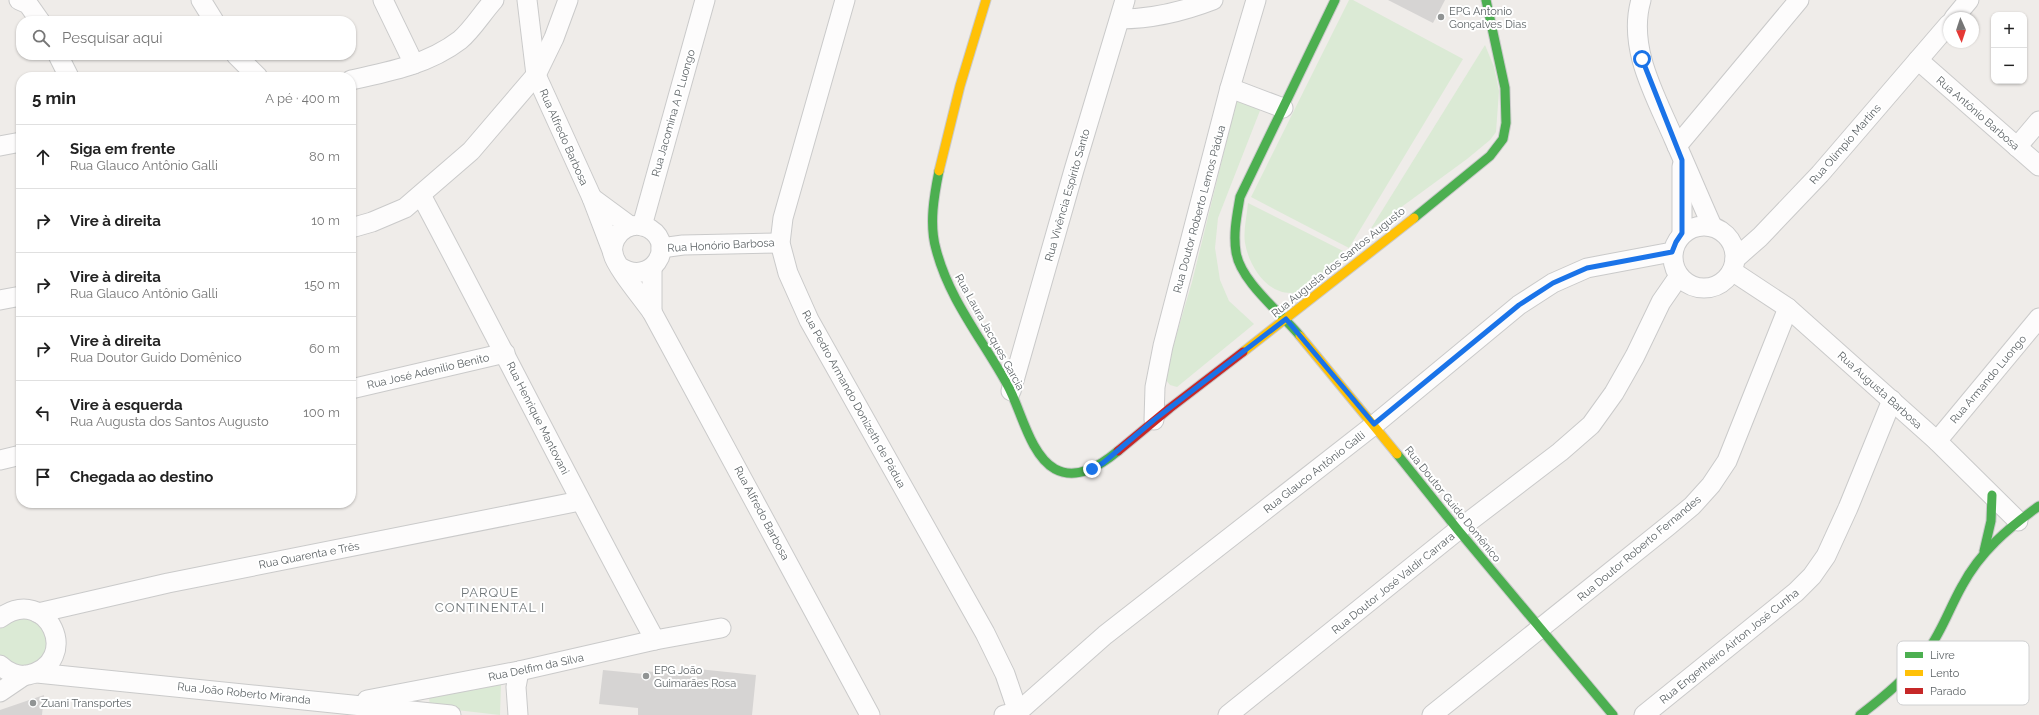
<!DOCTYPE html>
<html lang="pt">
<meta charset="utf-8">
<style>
:root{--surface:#fff;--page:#f2f2f2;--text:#222;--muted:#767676;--line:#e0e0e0}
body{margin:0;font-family:Raleway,sans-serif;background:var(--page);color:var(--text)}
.controls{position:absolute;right:12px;top:12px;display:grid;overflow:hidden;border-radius:8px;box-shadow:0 1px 3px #0004}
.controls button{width:36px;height:36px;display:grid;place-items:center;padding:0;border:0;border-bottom:1px solid var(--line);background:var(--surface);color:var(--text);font:20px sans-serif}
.compass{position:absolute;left:1943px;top:12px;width:36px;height:36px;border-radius:50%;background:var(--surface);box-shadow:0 1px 3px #0004;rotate:177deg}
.stop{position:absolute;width:12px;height:12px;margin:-9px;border:3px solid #1a73e8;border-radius:50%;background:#fff}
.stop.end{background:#1a73e8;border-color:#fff;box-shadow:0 1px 4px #0008}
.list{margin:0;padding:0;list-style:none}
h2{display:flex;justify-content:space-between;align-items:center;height:52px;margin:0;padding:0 16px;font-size:17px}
h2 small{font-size:13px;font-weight:400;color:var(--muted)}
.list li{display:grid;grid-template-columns:26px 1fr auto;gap:12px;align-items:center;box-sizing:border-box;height:64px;padding:0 16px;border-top:1px solid var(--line)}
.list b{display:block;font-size:15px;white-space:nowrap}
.list p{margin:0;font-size:13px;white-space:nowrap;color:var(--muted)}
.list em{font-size:13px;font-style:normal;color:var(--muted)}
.icon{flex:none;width:22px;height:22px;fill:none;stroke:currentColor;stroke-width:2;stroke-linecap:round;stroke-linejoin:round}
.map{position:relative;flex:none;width:2039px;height:715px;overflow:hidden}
.search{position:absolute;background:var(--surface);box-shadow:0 1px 3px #0004;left:16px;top:16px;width:340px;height:44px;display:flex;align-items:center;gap:10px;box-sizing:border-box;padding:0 14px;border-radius:16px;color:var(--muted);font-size:15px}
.panel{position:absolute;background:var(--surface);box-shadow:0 1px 3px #0004;left:16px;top:72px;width:340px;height:436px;border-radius:16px}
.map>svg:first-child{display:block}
</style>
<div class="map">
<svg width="2039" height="715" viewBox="0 0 2039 715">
<rect width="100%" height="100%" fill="#efece9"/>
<g fill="#dbead5">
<polygon points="1349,0 1353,0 1463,59 1349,248 1251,197"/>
<polygon points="1485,45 1494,67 1499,91 1496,132 1490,140 1467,159 1370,230"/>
<polygon points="1237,99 1261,108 1218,218 1215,248 1220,280 1229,301 1254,324 1177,387 1170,385 1166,380 1169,360 1192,282"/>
<path d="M1248 203 1347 253 1308 288C1276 306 1250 272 1245 243 1243 231 1247 216 1248 203Z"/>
<polygon points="10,619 35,619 46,632 48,648 38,663 22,668 0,656 0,629"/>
<polygon points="501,684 500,715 430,707 429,697"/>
</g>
<g fill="#d6d4d3">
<polygon points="1388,0 1445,0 1433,23"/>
<polygon points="698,669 756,675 752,715 638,715 638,708 599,704 603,670 644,674 645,671 697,677"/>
<polygon points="44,695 42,715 0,715 0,710"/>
</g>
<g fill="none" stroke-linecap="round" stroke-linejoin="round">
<defs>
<g id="street">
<polyline points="19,0 28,4 40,21"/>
<polyline points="201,0 214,21"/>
<polyline points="383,0 414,64"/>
<polyline points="527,0 536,75 592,198 613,253"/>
<polyline points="845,0 783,218 780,243 788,273 809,320 985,633 1005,674 1019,715"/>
<path d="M1641 0C1627 48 1656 97 1674 139 1687 168 1699 197 1712 226"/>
<polyline points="1954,18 1969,0"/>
<path d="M1120 19C1153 19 1182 12 1213 0"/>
<polyline points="58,55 69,77"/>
<polyline points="236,55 258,77"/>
<polyline points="1918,60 2039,166"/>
<path d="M351 80C389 72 429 64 460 40 472 30 483 12 494 0"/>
<polyline points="1230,88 1283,108"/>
<polyline points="0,146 21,142"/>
<polyline points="1677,146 1799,0"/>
<polyline points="2017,147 2039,121"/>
<polyline points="1682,166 1682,233"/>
<path d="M421 195C500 343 575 493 655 640"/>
<polyline points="592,198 630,226"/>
<circle cx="1704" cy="257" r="31"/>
<polyline points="642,226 705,0"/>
<polyline points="351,228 372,222 405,208 471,151 536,75 554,38 568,0"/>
<polyline points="661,248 683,245 780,243"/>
<polyline points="1735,259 1760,237 1820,174 1949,24"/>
<path d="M620 267C651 287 677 246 650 229 643 225 634 224 626 228 617 233 611 243 613 254 616 267 643 299 652 312L870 715"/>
<polyline points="652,268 652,312"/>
<polyline points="1732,271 1788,308 1937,441 2018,521"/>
<polyline points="0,300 21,296"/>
<polyline points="351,389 505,353"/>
<polyline points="1011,391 1074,170 1125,0"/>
<polyline points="1154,420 1155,387 1163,346 1230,88 1256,0"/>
<polyline points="1937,441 2039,318"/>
<polyline points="0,460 21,455"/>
<polyline points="38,613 168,583 580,501"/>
<path d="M0 618C48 583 83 662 28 675 18 677 7 672 0 665"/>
<polyline points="37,673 451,715"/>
<polyline points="0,692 25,675"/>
<polyline points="367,700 519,671 655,640 721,628"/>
<polyline points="518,715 516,687 519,671"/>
<polyline points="1004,715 1018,712 1105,635 1374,425 1519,305 1553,283 1587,268 1672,252"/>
<polyline points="1228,715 1458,530 1560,452 1591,425 1614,393 1635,356 1661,302 1679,276"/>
<polyline points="1432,715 1668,526 1692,506 1711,485 1727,461 1788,308"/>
<polyline points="1644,715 1796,592 1812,576 1826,556 1848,508 1892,400"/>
</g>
<g id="fast">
<path d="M939 171C934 196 929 224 936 249 949 300 983 340 1008 386 1021 410 1030 455 1055 469 1077 481 1101 465 1118 451"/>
<polyline points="1414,218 1490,156 1503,139 1506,123 1505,88 1486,0"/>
<path d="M1300 336C1281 313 1240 281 1236 252 1233 233 1237 215 1240 197L1335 0"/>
<polyline points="1397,454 1458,530 1613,715"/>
<polyline points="1984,551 1991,521 1992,495"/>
<path d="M1860 715C1885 696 1909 676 1928 650 1942 631 1950 607 1962 586 1980 552 2008 528 2039 506"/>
</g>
<g id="slow">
<polyline points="939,171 960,86 986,0"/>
<polyline points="1300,336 1397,454"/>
<polyline points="1243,352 1414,218"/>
</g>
<polyline id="jam" points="1118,451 1170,408 1243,352"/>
</defs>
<use href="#street" stroke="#cacaca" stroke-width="21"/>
<use href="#fast" stroke="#cacaca" stroke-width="11"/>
<use href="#slow" stroke="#cacaca" stroke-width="11"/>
<use href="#jam" stroke="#cacaca" stroke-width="11"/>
<use href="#street" stroke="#fdfcfc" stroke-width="19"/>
<use href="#fast" stroke="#4caf50" stroke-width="9"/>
<use href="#slow" stroke="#ffc107" stroke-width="9"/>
<use href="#jam" stroke="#c62828" stroke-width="9"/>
</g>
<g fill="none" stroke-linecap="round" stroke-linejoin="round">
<polyline stroke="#1a73e8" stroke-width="5" points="1092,469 1103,463 1154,420 1286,319 1374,424 1519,305 1553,283 1587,268 1672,252 1676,242 1682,233 1682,160 1642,59"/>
</g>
<g fill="#919494" stroke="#fff" stroke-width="1.5">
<circle cx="1441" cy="17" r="4"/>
<circle cx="646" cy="676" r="4"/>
<circle cx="33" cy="703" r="4"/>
</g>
<g text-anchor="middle" stroke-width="4" stroke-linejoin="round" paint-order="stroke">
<g font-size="11" fill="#5e6467" stroke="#fff" text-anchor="start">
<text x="1449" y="15">EPG Antonio<tspan x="1449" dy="13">Gonçalves Dias</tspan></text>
<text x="654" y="674">EPG João<tspan x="654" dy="13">Guimarães Rosa</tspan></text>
<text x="41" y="707">Zuani Transportes</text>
</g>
<g font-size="11" fill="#5e6467" stroke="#fff">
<text transform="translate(673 113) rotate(-74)" y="4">Rua Jacomina A P Luongo</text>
<text transform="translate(1978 113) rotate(41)" y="4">Rua Antônio Barbosa</text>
<text transform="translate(564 137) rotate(66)" y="4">Rua Alfredo Barbosa</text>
<text transform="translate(1845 144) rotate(-49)" y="4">Rua Olímpio Martins</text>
<text transform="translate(1067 195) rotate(-74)" y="4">Rua Vivência Espírito Santo</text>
<text transform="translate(1199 209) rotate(-75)" y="4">Rua Doutor Roberto Lemos Pádua</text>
<text transform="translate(721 245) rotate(-3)" y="4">Rua Honório Barbosa</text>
<text transform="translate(1338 262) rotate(-39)" y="4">Rua Augusta dos Santos Augusto</text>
<text transform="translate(990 332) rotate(61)" y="4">Rua Laura Jacques Garcia</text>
<text transform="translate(428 371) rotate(-13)" y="4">Rua José Adenilio Benito</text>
<text transform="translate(1988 379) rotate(-50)" y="4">Rua Armando Luongo</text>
<text transform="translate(1880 390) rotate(42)" y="4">Rua Augusta Barbosa</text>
<text transform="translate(854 399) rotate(61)" y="4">Rua Pedro Armando Donizeth de Pádua</text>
<text transform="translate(538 418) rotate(63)" y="4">Rua Henrique Mantovani</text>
<text transform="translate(1314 472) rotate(-38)" y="4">Rua Glauco Antônio Galli</text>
<text transform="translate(1453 504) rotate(51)" y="4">Rua Doutor Guido Domênico</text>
<text transform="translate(762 513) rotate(62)" y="4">Rua Alfredo Barbosa</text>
<text transform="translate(1639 548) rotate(-40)" y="4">Rua Doutor Roberto Fernandes</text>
<text transform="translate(309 555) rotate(-11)" y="4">Rua Quarenta e Três</text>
<text transform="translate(1393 583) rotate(-39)" y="4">Rua Doutor José Valdir Carrara</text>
<text transform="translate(1729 646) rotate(-39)" y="4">Rua Engenheiro Airton José Cunha</text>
<text transform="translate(536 667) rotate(-12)" y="4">Rua Delfim da Silva</text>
<text transform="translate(244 693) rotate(6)" y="4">Rua João Roberto Miranda</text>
</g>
<g font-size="13" letter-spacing="1" fill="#6f7679" stroke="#fff">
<text x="490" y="597">PARQUE<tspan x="490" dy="15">CONTINENTAL I</tspan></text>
</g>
</g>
<rect x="1897" y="641" width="132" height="64" rx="6" fill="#fff" stroke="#cfd0d1" stroke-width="1"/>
<rect x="1905" y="652" width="18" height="6" fill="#4caf50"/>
<rect x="1905" y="670" width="18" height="6" fill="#ffc107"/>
<rect x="1905" y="688" width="18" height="6" fill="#c62828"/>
<g font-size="11" fill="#5e6467">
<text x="1930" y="659">Livre</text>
<text x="1930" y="677">Lento</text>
<text x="1930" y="695">Parado</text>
</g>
</svg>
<div class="controls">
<button>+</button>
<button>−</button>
</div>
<svg class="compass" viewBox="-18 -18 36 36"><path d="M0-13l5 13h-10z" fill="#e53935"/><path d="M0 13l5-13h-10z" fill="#767676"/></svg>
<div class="stop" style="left:1642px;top:59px"></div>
<div class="stop end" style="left:1092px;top:469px"></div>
<div class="search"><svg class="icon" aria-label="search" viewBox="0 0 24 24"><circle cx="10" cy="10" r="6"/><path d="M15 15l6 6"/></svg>Pesquisar aqui</div>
<section class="panel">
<h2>5 min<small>A pé · 400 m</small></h2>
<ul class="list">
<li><svg class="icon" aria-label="ahead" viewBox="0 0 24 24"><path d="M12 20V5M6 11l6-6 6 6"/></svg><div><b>Siga em frente</b><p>Rua Glauco Antônio Galli</p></div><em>80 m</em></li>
<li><svg class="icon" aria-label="right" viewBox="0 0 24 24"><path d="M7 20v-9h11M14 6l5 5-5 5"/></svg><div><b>Vire à direita</b></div><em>10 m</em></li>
<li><svg class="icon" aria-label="right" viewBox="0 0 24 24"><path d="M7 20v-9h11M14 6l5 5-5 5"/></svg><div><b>Vire à direita</b><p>Rua Glauco Antônio Galli</p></div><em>150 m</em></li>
<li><svg class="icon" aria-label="right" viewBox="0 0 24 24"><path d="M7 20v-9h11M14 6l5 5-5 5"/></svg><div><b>Vire à direita</b><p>Rua Doutor Guido Domênico</p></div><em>60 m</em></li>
<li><svg class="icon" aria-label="left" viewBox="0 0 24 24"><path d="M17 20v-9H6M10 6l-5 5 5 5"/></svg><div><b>Vire à esquerda</b><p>Rua Augusta dos Santos Augusto</p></div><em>100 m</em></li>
<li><svg class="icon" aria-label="arrive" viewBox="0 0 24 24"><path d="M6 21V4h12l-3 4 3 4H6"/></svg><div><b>Chegada ao destino</b></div></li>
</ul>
</section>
</div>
